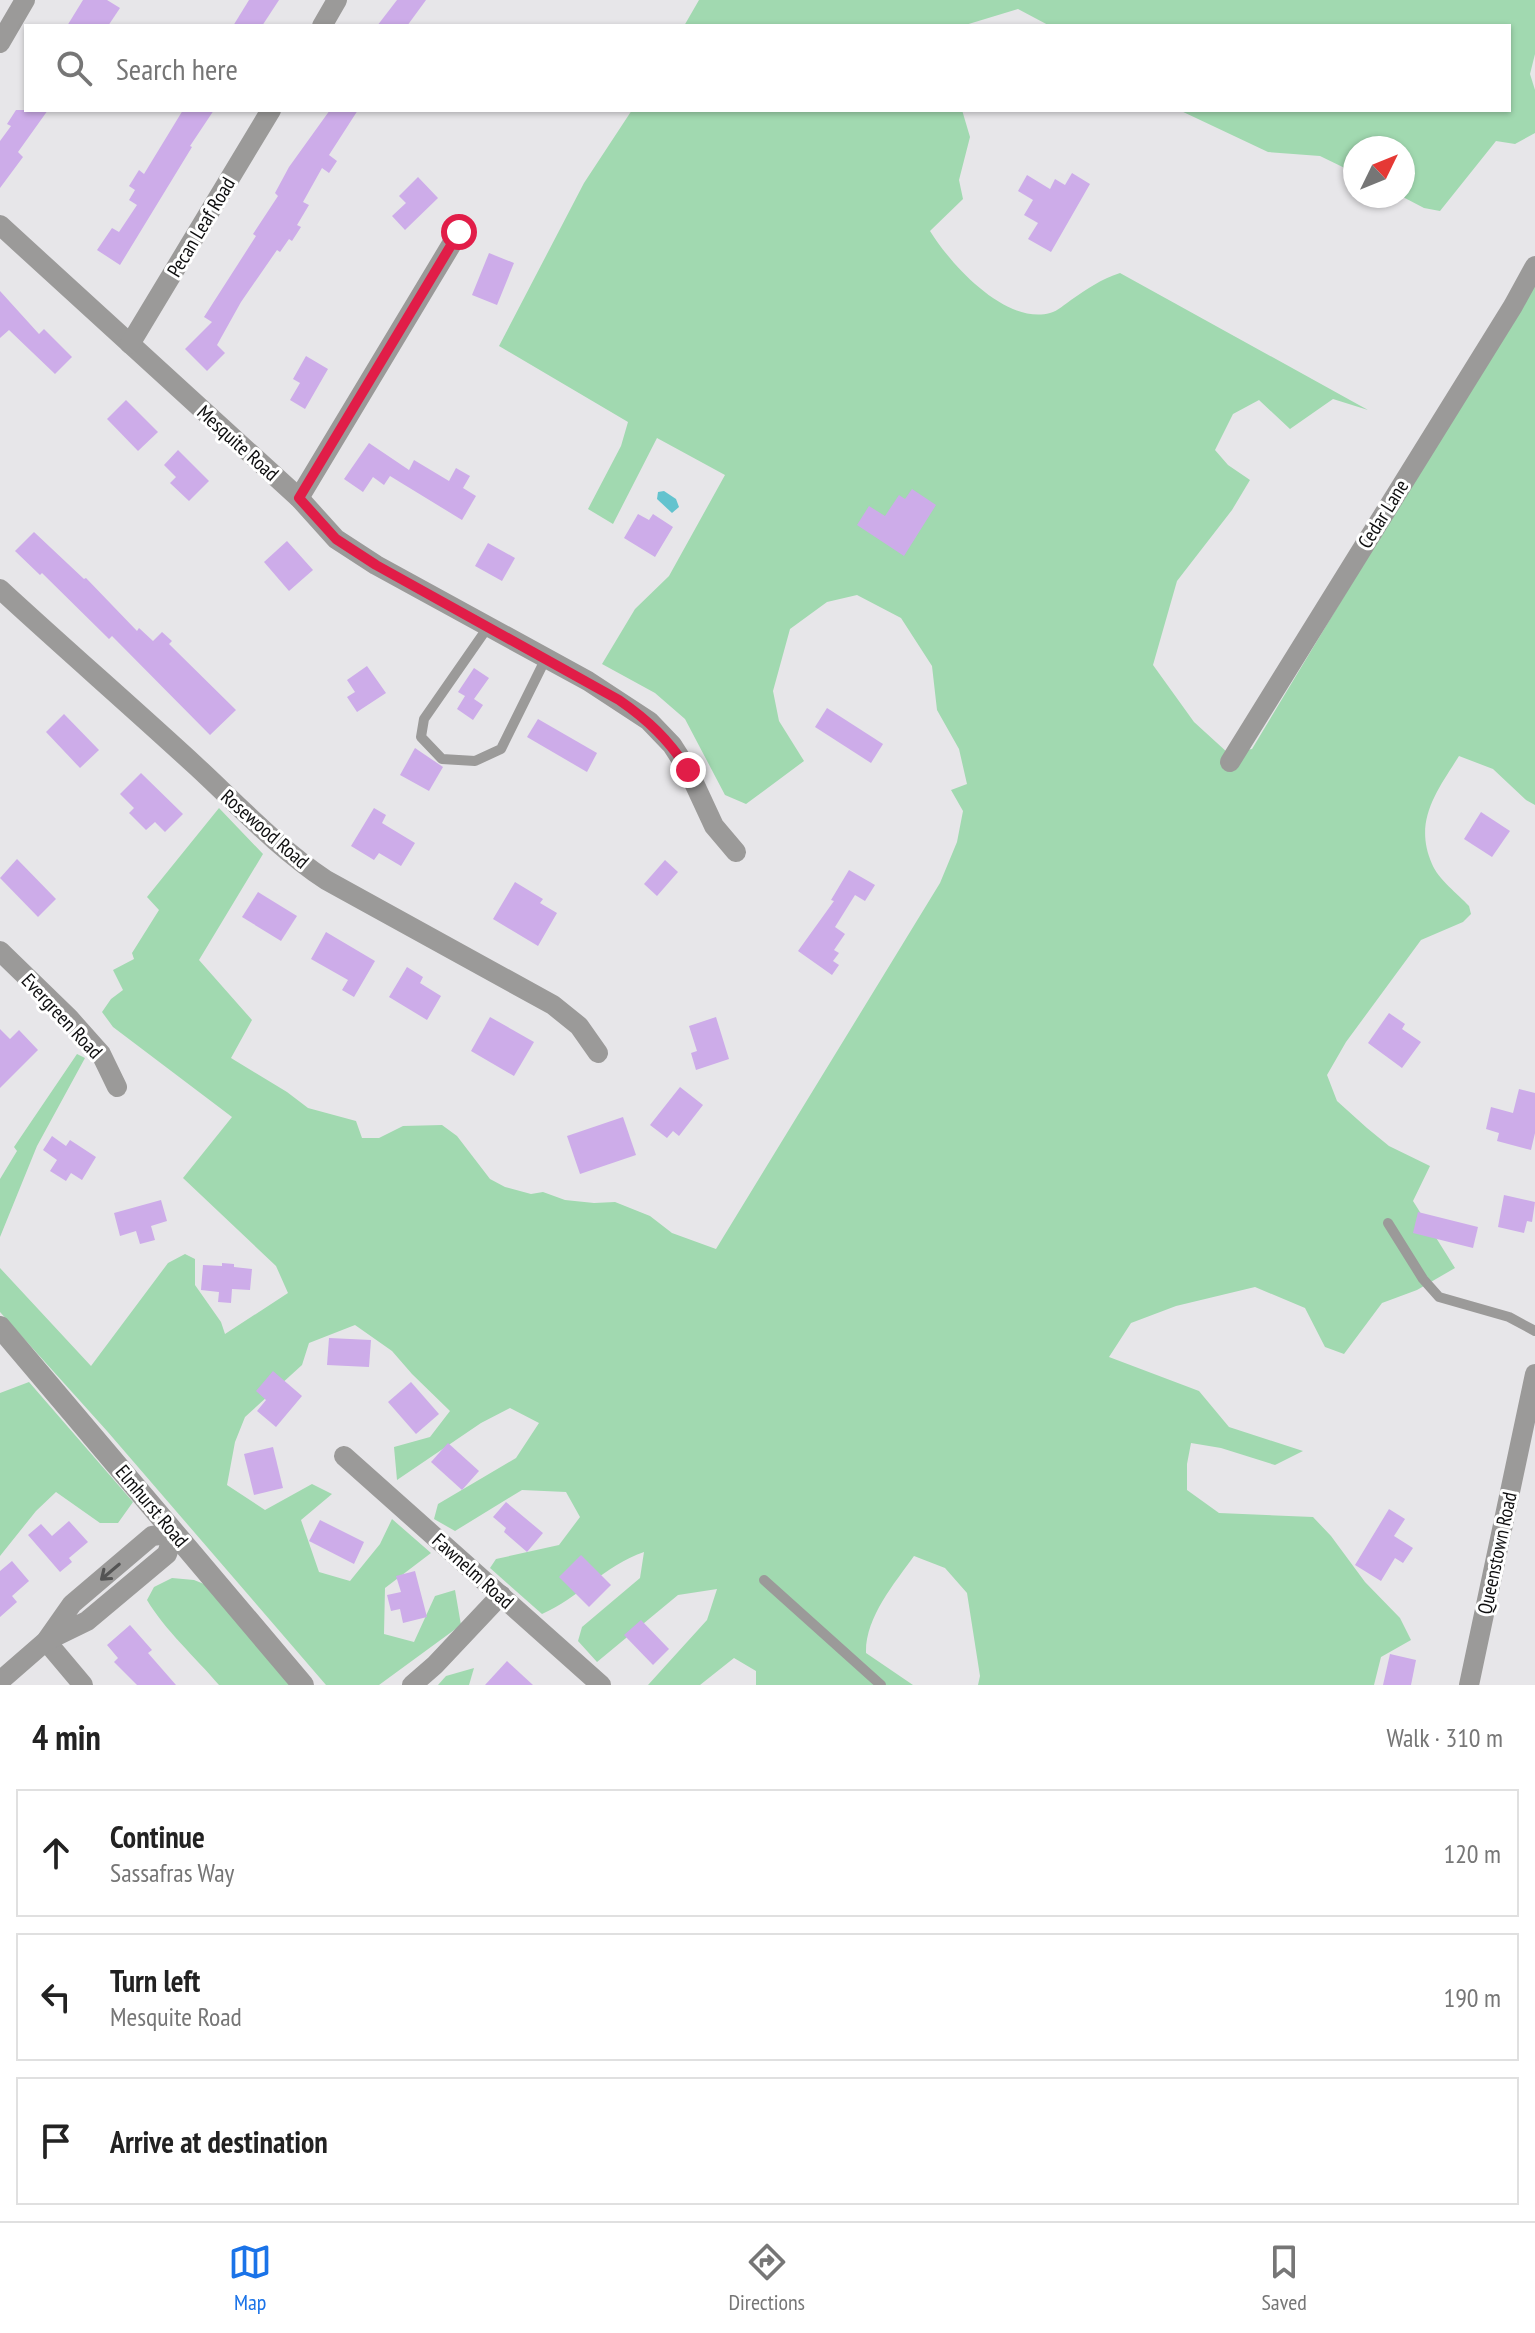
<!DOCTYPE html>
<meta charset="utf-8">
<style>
:root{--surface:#fff;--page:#f2f2f2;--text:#222;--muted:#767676;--line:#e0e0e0;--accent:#1a73e8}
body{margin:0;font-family:"PT Sans Narrow",sans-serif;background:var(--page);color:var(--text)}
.compass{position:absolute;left:1343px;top:136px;width:72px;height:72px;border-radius:50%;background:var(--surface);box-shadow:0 2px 6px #0004;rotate:47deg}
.stop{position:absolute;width:24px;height:24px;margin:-18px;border:6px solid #e11d48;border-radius:50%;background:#fff}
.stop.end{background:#e11d48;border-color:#fff;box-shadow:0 2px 8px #0008}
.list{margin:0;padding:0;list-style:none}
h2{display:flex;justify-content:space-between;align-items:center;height:104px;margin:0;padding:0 32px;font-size:34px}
h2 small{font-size:26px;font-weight:400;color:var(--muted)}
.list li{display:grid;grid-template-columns:52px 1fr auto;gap:24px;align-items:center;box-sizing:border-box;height:128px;margin:0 16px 16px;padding:0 16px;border:2px solid var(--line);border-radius:0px}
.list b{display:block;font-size:30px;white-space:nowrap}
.list p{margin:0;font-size:26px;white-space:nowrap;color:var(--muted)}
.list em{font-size:26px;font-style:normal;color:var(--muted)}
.icon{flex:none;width:44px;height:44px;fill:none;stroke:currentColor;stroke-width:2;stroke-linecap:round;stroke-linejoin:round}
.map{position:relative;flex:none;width:1535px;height:1685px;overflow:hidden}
.search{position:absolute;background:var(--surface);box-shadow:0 2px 6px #0004;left:24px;right:24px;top:24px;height:88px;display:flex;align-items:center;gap:20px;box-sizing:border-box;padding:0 28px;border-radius:0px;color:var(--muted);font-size:30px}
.sheet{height:536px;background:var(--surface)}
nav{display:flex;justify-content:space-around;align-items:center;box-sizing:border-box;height:112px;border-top:2px solid var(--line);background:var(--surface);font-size:22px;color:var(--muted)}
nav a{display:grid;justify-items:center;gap:4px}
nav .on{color:var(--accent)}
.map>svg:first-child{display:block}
</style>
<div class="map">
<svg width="1535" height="1685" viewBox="0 0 1535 1685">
<rect width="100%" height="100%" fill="#e7e6e9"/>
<g fill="#a1d9b0">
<polygon points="699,0 1535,0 1535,54 1530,74 1535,90 1535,133 1515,144 1496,141 1440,211 1424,208 1401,196 1403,196 1403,148 1355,148 1355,173 1320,156 1268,152 1179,110 1509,110 1509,26 1050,26 1018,9 962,26 684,26"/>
<path d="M632 110H962L970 137 959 180 963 199 930 231C951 265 1006 325 1050 313 1058 311 1065 304 1071 300 1087 289 1101 279 1120 273L1368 410 1333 399 1290 429 1259 400 1233 414 1215 450 1228 465 1250 480 1232 510 1177 581 1153 665 1194 722 1228 753 1252 749 1532 284 1535 286V805L1526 800 1493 769 1459 756C1437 791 1413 821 1432 864 1438 879 1458 894 1469 906L1471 914 1463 922 1421 940 1346 1042 1327 1075 1337 1101 1367 1128 1389 1146 1430 1166 1413 1201 1455 1268 1417 1290 1382 1303 1344 1354 1325 1347 1305 1308 1255 1287 1176 1306 1131 1323 1109 1357 1199 1391 1229 1427 1303 1451 1275 1465 1221 1448 1191 1443 1187 1464V1490L1219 1513 1313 1517 1331 1536 1365 1582 1400 1618 1411 1640 1381 1657 1374 1685H978L980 1676 967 1593 945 1568 914 1556C894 1584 865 1618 866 1653L913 1685H756V1671L734 1658 700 1685H648L707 1620 717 1589 678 1595 597 1662 578 1641 582 1627 640 1578 644 1552C604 1566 579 1598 542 1614L490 1568 496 1559 559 1545 580 1517 566 1492 522 1490 455 1531 434 1519 438 1504 516 1458 539 1423 510 1408 481 1423 397 1480 394 1447 430 1437 450 1411 412 1374 392 1351 355 1325 309 1343 302 1365 245 1417 235 1442 227 1485 265 1510 312 1484 332 1494 301 1520 319 1572 350 1581 380 1544 392 1519 431 1553 385 1588 384 1634 414 1642 435 1596 455 1590 461 1625 379 1685H326L107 1431 0 1312V1268L91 1366 168 1263 185 1254 195 1259V1285L221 1322 225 1334 288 1293 276 1266 183 1178 232 1117 113 1027 102 1012 111 999 123 990 113 970 134 959 132 953 159 910 147 897 219 808 263 854 199 960 252 1020 231 1058 287 1092 308 1108 356 1121 362 1138H379L403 1126 442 1125 457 1136 490 1179 505 1187 531 1194 543 1192 565 1200 594 1203 615 1202 650 1216 672 1233 716 1249 940 883 957 842 963 811 951 790 967 784 959 749 937 710 932 666 901 618 857 595 827 602 790 629 773 691 779 721 804 761 746 804 725 795 685 719 655 693 602 664 635 609 669 576 725 475 657 438 613 524 588 509 621 446 628 422 499 346 584 183Z"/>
<polygon points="77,1054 85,1058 37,1146 0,1237 0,1179 17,1151 14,1147"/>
<polygon points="29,1382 133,1502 118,1523 100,1523 56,1492 36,1511 0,1556 0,1393"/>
<path d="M172 1578 194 1580 204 1584 293 1685H219C196 1658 164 1629 147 1600L154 1587Z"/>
<polygon points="474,1668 469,1685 438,1685 446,1676"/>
</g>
<polygon fill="#63c3ce" points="664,491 676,499 679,507 672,513 657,499 658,492"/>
<g fill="#cdace9">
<polygon points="83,0 107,0 120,8 108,26 67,26"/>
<polygon points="249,0 279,0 262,26 233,26"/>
<polygon points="397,0 426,0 407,26 377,26"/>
<polygon points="16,110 48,110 18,152 23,157 0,188 0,141 11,126 7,124"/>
<polygon points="183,110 214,110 190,146 192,147 120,265 97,250 112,228 119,232 137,205 129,200 135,190 129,186 139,170 144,174"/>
<polygon points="330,110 358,110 329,155 337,161 329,173 322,168 303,202 309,205 297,225 301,227 292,241 289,239 280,252 277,250 241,302 217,345 225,353 207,371 185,349 212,322 204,317 256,236 253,234 278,196 275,193 289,167"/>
<polygon points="1072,173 1090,184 1051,252 1028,239 1038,223 1024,215 1033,200 1018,191 1027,175 1050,189 1055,179 1065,185"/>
<polygon points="418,177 438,198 405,230 392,216 406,203 399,196"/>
<polygon points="489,253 514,263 497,305 472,295"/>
<polygon points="0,291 39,334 44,329 72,357 55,374 9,330 0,338"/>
<polygon points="306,356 328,369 305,409 290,400 300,383 293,379"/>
<polygon points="126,400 158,432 138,451 107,419"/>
<polygon points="369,443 409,470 414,460 449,481 456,468 470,476 463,488 476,496 462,520 390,476 384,485 373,477 363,492 344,479"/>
<polygon points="178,450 209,481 189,501 170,483 176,477 164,465"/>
<polygon points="912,489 936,505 904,556 857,525 869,506 885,516 899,495 905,499"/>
<polygon points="638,514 649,520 653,514 673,527 655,557 624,538"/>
<polygon points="34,532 84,579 86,578 137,631 139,628 153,641 162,632 172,641 169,644 236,710 210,735 112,636 109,639 42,573 40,575 15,551"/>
<polygon points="287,541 313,570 289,591 264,562"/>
<polygon points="488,543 515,558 502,581 475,566"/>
<polygon points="367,666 386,693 357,712 347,697 355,692 347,680"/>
<polygon points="474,668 489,678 474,699 483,705 473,720 457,709 465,696 458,692"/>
<polygon points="827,708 883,744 871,763 815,727"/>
<polygon points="64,714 99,750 80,768 46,732"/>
<polygon points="538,719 597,753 587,772 527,737"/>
<polygon points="415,748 443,767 429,791 400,775"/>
<polygon points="141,773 183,814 165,832 155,822 146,830 129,813 134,808 120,794"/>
<polygon points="374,808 386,815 382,823 415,843 401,866 379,853 374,860 351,846"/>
<polygon points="1481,812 1510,831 1492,857 1464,839"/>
<polygon points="17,859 56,899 38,917 0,878"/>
<polygon points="665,860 678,872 657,896 644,884"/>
<polygon points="849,870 875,885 865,901 855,895 835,927 845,934 834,950 839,953 833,961 839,965 832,975 798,951 834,901 831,900"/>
<polygon points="515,882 543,899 540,903 557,913 538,946 493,919"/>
<polygon points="258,892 297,916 281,941 242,917"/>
<polygon points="326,932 375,961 354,997 342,990 348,980 311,959"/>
<polygon points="407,967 423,977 420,983 441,996 427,1020 389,997"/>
<polygon points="1389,1013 1405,1024 1402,1029 1421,1042 1402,1068 1368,1043"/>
<polygon points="490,1017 534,1042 514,1076 471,1051"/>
<polygon points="716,1017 729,1059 696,1070 691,1053 697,1051 689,1026"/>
<polygon points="0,1029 10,1039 19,1030 38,1050 0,1088"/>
<polygon points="680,1087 703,1105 679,1136 673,1131 667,1138 650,1125"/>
<polygon points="1519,1089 1535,1093 1535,1133 1531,1150 1497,1141 1499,1133 1486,1129 1491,1107 1513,1113"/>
<polygon points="623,1117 636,1155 580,1174 567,1136"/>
<polygon points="52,1136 66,1146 70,1140 96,1157 82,1180 71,1173 66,1181 50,1171 57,1160 43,1150"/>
<polygon points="1504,1195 1535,1202 1532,1222 1527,1221 1524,1233 1498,1227"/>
<polygon points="161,1200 167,1221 151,1226 155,1240 140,1244 136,1231 120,1236 114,1213"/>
<polygon points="1418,1212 1478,1227 1473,1248 1413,1233"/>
<polygon points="222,1263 234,1264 234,1267 252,1269 250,1290 232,1289 231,1303 218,1302 219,1292 201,1290 203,1265 222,1266"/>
<polygon points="329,1338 371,1340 369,1367 327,1365"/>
<polygon points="273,1371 302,1396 276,1427 257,1411 266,1400 256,1391"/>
<polygon points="411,1382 439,1414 416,1434 388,1402"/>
<polygon points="448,1443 479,1471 462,1490 431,1462"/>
<polygon points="273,1447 283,1488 254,1495 244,1454"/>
<polygon points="506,1502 543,1533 527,1552 504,1532 506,1528 493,1517"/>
<polygon points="1389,1509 1405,1519 1394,1536 1413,1548 1403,1563 1395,1558 1381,1581 1355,1565"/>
<polygon points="320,1520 364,1542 354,1564 309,1541"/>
<polygon points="69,1521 88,1542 69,1558 72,1562 60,1572 28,1535 41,1524 52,1536"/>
<polygon points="581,1555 611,1585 589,1607 559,1577"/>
<polygon points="12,1561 29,1581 12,1596 17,1602 0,1617 0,1571"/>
<polygon points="415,1571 427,1617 403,1623 400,1609 391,1611 387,1595 401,1592 396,1576"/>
<polygon points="641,1620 669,1649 653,1665 624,1635"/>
<polygon points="130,1625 152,1650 148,1653 176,1685 137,1685 114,1662 118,1658 107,1645"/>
<polygon points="1390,1654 1416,1660 1411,1685 1383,1685"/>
<polygon points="507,1661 533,1685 485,1685"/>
</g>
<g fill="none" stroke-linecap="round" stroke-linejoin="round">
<g stroke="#9b9a99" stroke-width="10">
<polyline points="488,627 424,719 421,737 442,759 475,761 501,749 546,658"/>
<polyline points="1388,1223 1423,1279 1439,1297 1509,1317 1535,1331"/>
<polyline points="764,1580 881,1685"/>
</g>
<g stroke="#9b9a99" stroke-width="20">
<polyline points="322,26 337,0"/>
<polyline points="0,43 25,0"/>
<polyline points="0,225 299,498 336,539 376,565 588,681 649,721 672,745 688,770 714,826 736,852"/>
<polyline points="130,344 271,110"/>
<polyline points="299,498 459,232"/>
<path d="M0 589C65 649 132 707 197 767 239 806 278 848 326 880L553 1005 579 1026 598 1053"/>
<polyline points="1230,762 1513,306 1535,266"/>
<polyline points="0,951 69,1018 101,1054 117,1087"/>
<polyline points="344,1456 601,1685"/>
<polyline points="46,1641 83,1685"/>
<polyline points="0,1681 46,1641 72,1604 152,1536 174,1533 167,1554 87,1621 46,1641"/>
<polyline points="412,1685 435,1665 501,1595"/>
<polyline points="1469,1685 1535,1374"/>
</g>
<polyline stroke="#9b9a99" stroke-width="22" points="0,1327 303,1685"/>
</g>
<defs><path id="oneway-shaft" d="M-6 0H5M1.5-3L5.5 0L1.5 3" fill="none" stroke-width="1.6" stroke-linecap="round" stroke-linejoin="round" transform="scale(2)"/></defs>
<use stroke="#545454" href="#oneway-shaft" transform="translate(110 1572) rotate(140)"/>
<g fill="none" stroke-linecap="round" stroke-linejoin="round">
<path stroke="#e11d48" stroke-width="10" d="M459 232 299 498 336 539 376 565 619 700C648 720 669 740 688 770"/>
</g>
<g text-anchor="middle" stroke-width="6" stroke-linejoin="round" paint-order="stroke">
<g font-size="20" fill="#0e0e0f" stroke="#fff">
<text transform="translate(201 227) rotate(-59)" y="7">Pecan Leaf Road</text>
<text transform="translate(238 443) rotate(42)" y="7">Mesquite Road</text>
<text transform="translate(1383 514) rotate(-58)" y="7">Cedar Lane</text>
<text transform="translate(265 829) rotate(41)" y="7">Rosewood Road</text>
<text transform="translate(62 1016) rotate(47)" y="7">Evergreen Road</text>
<text transform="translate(152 1506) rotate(50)" y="7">Elmhurst Road</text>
<text transform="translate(1497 1553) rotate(-78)" y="7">Queenstown Road</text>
<text transform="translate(473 1571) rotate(42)" y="7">Fawnelm Road</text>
</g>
</g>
</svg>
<svg class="compass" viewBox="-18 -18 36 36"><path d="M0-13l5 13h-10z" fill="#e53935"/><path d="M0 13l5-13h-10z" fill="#767676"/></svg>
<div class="stop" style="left:459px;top:232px"></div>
<div class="stop end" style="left:688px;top:770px"></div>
<div class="search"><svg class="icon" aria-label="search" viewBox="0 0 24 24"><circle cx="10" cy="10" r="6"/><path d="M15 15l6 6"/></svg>Search here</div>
</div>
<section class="sheet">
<h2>4 min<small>Walk · 310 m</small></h2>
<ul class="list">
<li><svg class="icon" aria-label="ahead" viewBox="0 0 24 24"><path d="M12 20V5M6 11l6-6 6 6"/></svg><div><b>Continue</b><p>Sassafras Way</p></div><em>120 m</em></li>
<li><svg class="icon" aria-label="left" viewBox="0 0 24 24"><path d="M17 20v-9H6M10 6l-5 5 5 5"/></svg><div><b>Turn left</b><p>Mesquite Road</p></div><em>190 m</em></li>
<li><svg class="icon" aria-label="arrive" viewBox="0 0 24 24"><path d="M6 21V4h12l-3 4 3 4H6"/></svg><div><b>Arrive at destination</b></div></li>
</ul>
</section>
<nav>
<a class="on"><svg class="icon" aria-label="map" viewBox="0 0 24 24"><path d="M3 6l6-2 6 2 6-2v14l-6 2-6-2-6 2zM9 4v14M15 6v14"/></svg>Map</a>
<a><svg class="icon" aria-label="directions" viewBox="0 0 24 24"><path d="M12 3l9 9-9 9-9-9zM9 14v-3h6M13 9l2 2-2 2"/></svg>Directions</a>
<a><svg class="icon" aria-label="saved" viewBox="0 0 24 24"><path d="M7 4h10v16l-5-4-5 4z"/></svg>Saved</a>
</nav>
